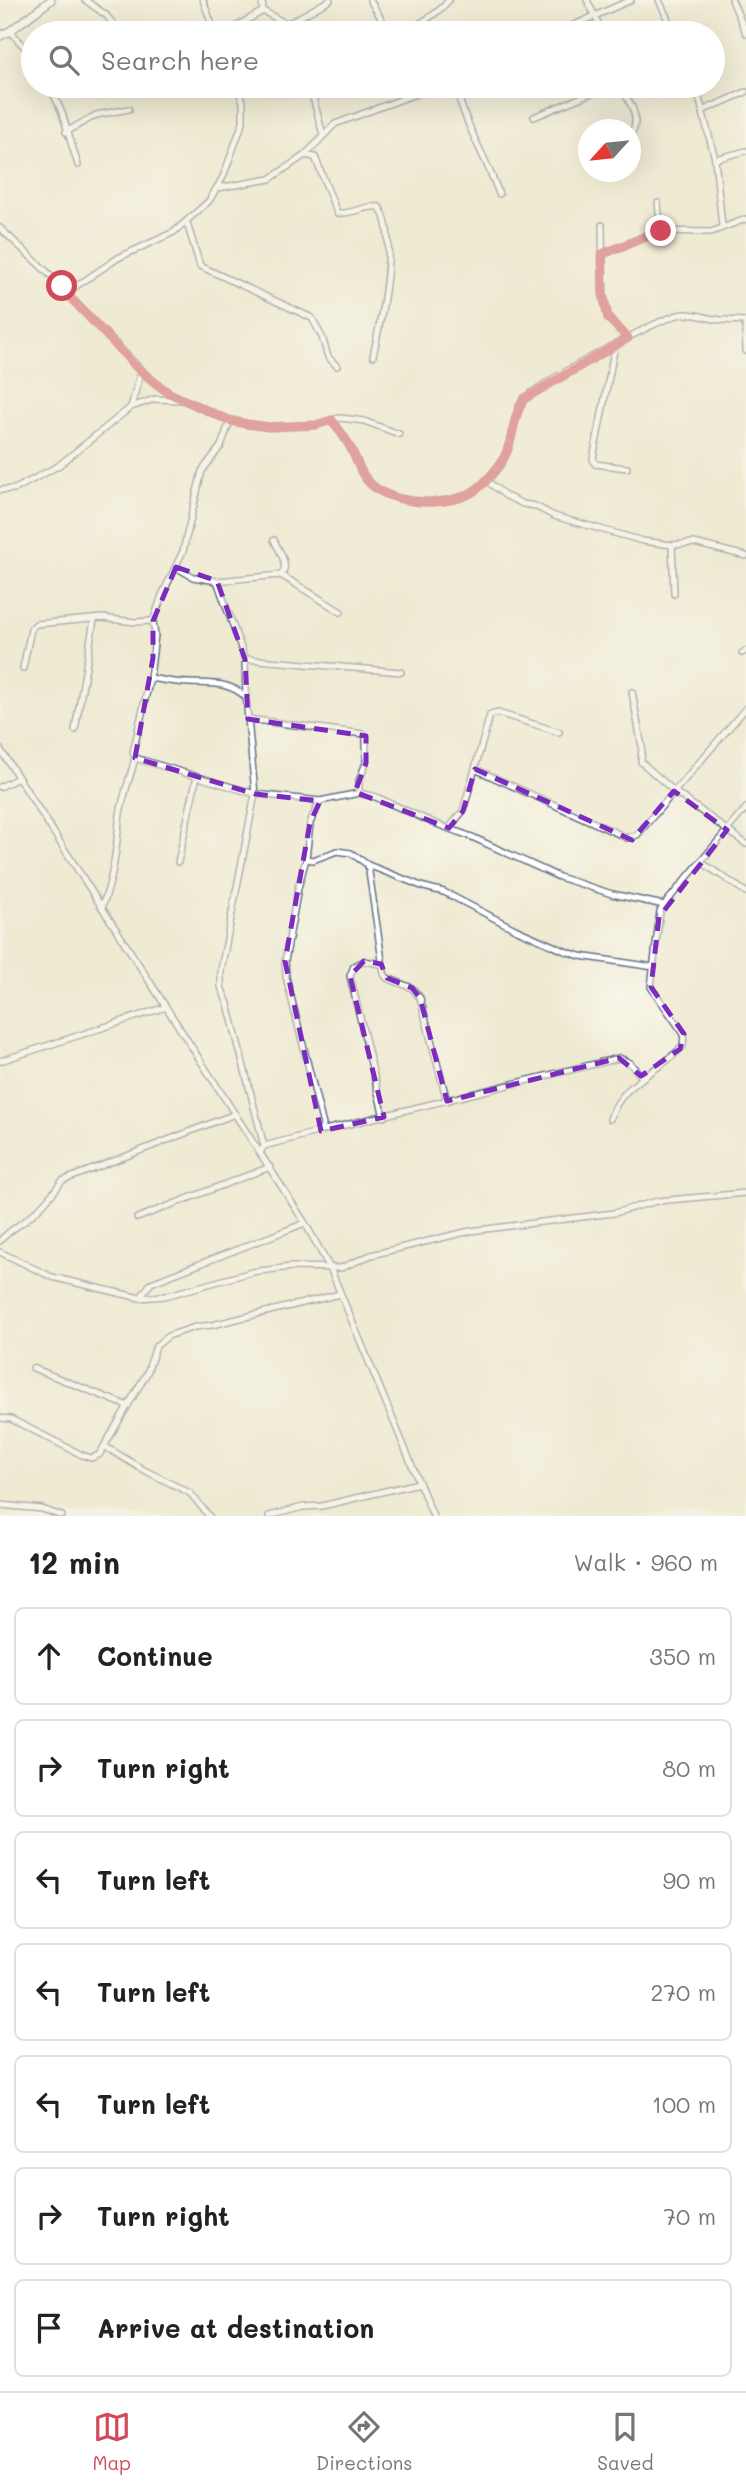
<!DOCTYPE html>
<meta charset="utf-8">
<style>
:root{--surface:#fff;--page:#f6f6f6;--text:#222;--muted:#767676;--line:#e0e0e0;--accent:#d1495b}
body{margin:0;font-family:Mali,sans-serif;background:var(--page);color:var(--text)}
.compass{position:absolute;left:578px;top:119px;width:63px;height:63px;border-radius:50%;background:var(--surface);box-shadow:0 7px 28px #0002;rotate:243deg}
.stop{position:absolute;width:21px;height:21px;margin:-16px;border:5px solid #d1495b;border-radius:50%;background:#fff}
.stop.end{background:#d1495b;border-color:#fff;box-shadow:0 2px 7px #0008}
.list{margin:0;padding:0;list-style:none}
h2{display:flex;justify-content:space-between;align-items:center;height:91px;margin:0;padding:0 28px;font-size:30px}
h2 small{font-size:23px;font-weight:400;color:var(--muted)}
.list li{display:grid;grid-template-columns:46px 1fr auto;gap:21px;align-items:center;box-sizing:border-box;height:98px;margin:0 14px 14px;padding:0 14px;border:2px solid var(--line);border-radius:10px}
.list b{display:block;font-size:26px;white-space:nowrap}
.list em{font-size:23px;font-style:normal;color:var(--muted)}
.icon{flex:none;width:38px;height:38px;fill:none;stroke:currentColor;stroke-width:2;stroke-linecap:round;stroke-linejoin:round}
.map{position:relative;flex:none;width:746px;height:1516px;overflow:hidden}
.search{position:absolute;background:var(--surface);box-shadow:0 7px 28px #0002;left:21px;right:21px;top:21px;height:77px;display:flex;align-items:center;gap:18px;box-sizing:border-box;padding:0 24px;border-radius:38px;color:var(--muted);font-size:26px}
.sheet{height:875px;background:var(--surface)}
nav{display:flex;justify-content:space-around;align-items:center;box-sizing:border-box;height:98px;border-top:2px solid var(--line);background:var(--surface);font-size:19px;color:var(--muted)}
nav a{display:grid;justify-items:center;gap:4px}
nav .on{color:var(--accent)}
.map>svg:first-child{display:block}
</style>
<div class="map">
<svg width="746" height="1516" viewBox="0 0 746 1516">
<rect width="100%" height="100%" fill="#fdfcf7"/>
<filter id="ink" filterUnits="userSpaceOnUse"><feTurbulence type="fractalNoise" baseFrequency=".0143" numOctaves="2"/><feDisplacementMap in="SourceGraphic" scale="14" xChannelSelector="R" yChannelSelector="G"/><feConvolveMatrix kernelMatrix="1 2 1 2 8 2 1 2 1" color-interpolation-filters="sRGB"/></filter>
<filter id="wash" filterUnits="userSpaceOnUse"><feTurbulence type="fractalNoise" baseFrequency=".00686" numOctaves="4" result="noise"/><feDisplacementMap in="SourceGraphic" scale="28" xChannelSelector="R" yChannelSelector="G"/><feGaussianBlur stdDeviation="1.57" result="paint"/><feColorMatrix in="noise" values="0 0 0 0 0 0 0 0 0 0 0 0 0 0 0 0 0 1.4 0 .05"/><feComposite in="paint" operator="in"/></filter>
<g filter="url(#wash)">
<rect width="100%" height="100%" fill="#efead2"/>
</g>
<g filter="url(#ink)">
<g fill="none" stroke-linecap="round" stroke-linejoin="round">
<defs>
<g id="minor">
<polyline points="85,0 106,15 121,33"/>
<polyline points="203,0 215,33"/>
<polyline points="262,0 263,11"/>
<path d="M370 0 388 30C406 36 438 14 449 0"/>
<polyline points="587,0 603,33"/>
<polyline points="659,0 674,33"/>
<polyline points="732,0 746,33"/>
<polyline points="263,11 283,22 289,23 330,0"/>
<polyline points="10,31 26,49 33,64"/>
<polyline points="225,33 263,11"/>
<polyline points="556,33 631,0"/>
<polyline points="50,86 62,113 78,165"/>
<polyline points="310,86 323,135"/>
<path d="M456 86C464 124 486 157 499 194"/>
<path d="M619 86C629 100 641 117 632 133"/>
<polyline points="696,86 715,159 722,226"/>
<polyline points="704,110 746,92"/>
<polyline points="534,117 608,86"/>
<polyline points="66,132 96,115 129,109"/>
<path d="M305 155 315 157 337 213C352 215 364 205 379 207 400 234 380 324 373 356"/>
<polyline points="715,159 746,151"/>
<polyline points="218,188 270,179 305,155 335,124 437,86"/>
<polyline points="658,203 661,231"/>
<polyline points="187,223 200,266 312,318 322,337 328,357 337,366"/>
<polyline points="602,225 603,294 608,318 628,338"/>
<polyline points="0,228 62,286 66,293 154,383 169,393 221,417 247,424 269,427 315,425 339,418 349,419 364,421 399,434"/>
<polyline points="602,255 656,231 711,232 746,219"/>
<polyline points="66,293 118,258 174,232 209,201 223,177 243,122 243,102 237,86"/>
<polyline points="745,321 746,351"/>
<polyline points="615,346 593,459 595,464 627,468"/>
<polyline points="131,407 141,371"/>
<path d="M332 420C338 429 345 437 350 446 357 459 359 474 370 484 391 504 446 507 471 493 482 486 493 474 501 463 514 443 512 412 524 399 539 384 664 315 683 314 693 313 704 317 714 319 724 321 736 320 746 321"/>
<polyline points="486,480 506,496 523,504 535,506 554,516 643,541 672,545"/>
<polyline points="0,490 15,489 58,466 131,407 155,399 182,400"/>
<path d="M274 540C279 551 290 565 281 575"/>
<polyline points="176,567 193,577 217,581 281,575 341,612"/>
<polyline points="217,581 245,659 246,697"/>
<polyline points="674,594 672,545 694,543 746,556"/>
<polyline points="742,653 746,651"/>
<polyline points="245,659 401,672"/>
<polyline points="23,668 31,629 36,624 102,618 135,622 153,621"/>
<path d="M150 678C163 680 176 683 189 683 211 684 228 681 246 697L255 794 221 970V987L228 1004 264 1146 260 1153"/>
<polyline points="632,692 642,747 641,762 674,791 746,844"/>
<polyline points="248,719 364,734 366,736 366,763 359,781 359,793"/>
<polyline points="75,730 94,620"/>
<polyline points="0,749 305,1223 330,1268 433,1516"/>
<polyline points="135,758 255,794 320,801 359,793 376,797 434,823 472,837 559,877 612,894 664,905"/>
<polyline points="475,769 621,835 627,838 637,835 746,708"/>
<polyline points="0,787 18,778"/>
<polyline points="449,828 463,811 490,715 498,713 559,732"/>
<polyline points="306,859 313,860 337,851 351,853 368,865 424,887 444,892 515,929 565,951 580,956 654,967"/>
<polyline points="178,862 197,776"/>
<polyline points="701,862 746,892"/>
<polyline points="368,865 384,974 387,978 412,988 420,998 447,1101"/>
<path d="M102 907C113 879 116 852 119 822 121 800 130 779 135 758L133 752 150 678 155 635 153 621 162 595 183 551 202 471 221 446 230 421"/>
<polyline points="381,964 364,961 354,966 350,976 384,1117"/>
<polyline points="0,1061 166,1007"/>
<path d="M610 1119C622 1081 659 1073 683 1046L684 1034 651 987 660 911 664 905 746 808"/>
<polyline points="321,1131 619,1058 630,1063 641,1076"/>
<polyline points="264,1146 321,1131 323,1125 286,977 285,961 298,888 306,859 310,823 320,801"/>
<polyline points="137,1218 270,1167"/>
<path d="M0 1241C8 1231 17 1227 27 1219 41 1208 52 1195 62 1181L235 1114"/>
<polyline points="0,1252 52,1277 140,1298 165,1296 252,1272 291,1267 341,1268 371,1255 470,1231 614,1213 657,1201 746,1193"/>
<polyline points="140,1298 151,1283 305,1223"/>
<polyline points="33,1368 128,1406"/>
<polyline points="0,1418 11,1419 82,1455 91,1458 99,1455 147,1373 156,1346 168,1336 195,1327 212,1325 340,1294"/>
<polyline points="106,1447 142,1469 190,1493 209,1516"/>
<polyline points="0,1505 42,1509 62,1516"/>
<polyline points="269,1516 303,1507 322,1506 419,1483"/>
</g>
<polyline id="tertiary" points="0,36 10,31 51,0"/>
</defs>
<use href="#minor" stroke="#657087" stroke-width="8"/>
<use href="#tertiary" stroke="#657087" stroke-width="10"/>
<use href="#minor" stroke="#fff" stroke-width="5"/>
<use href="#tertiary" stroke="#fff" stroke-width="7"/>
</g>
</g>
<g fill="none" stroke-linecap="round" stroke-linejoin="round" filter="url(#ink)">
<path stroke="#d1495b" stroke-width="9" d="M62 286 66 293 137 368 169 393 230 421 247 424 269 427 316 425 332 420C338 429 345 437 350 447 357 459 360 475 371 484 394 505 442 507 469 494 481 488 492 475 500 464 515 444 511 419 524 399L628 338 608 318 603 294 602 254 661 231"/>
</g>
<path d="M0 0H746V1516H0ZM176 567 217 581 245 659 248 719 366 736V763L355 792 449 828 463 811 475 769 632 840 674 791 727 830 659 917 651 987 684 1034 680 1049 641 1076 619 1058 447 1101 420 998 412 988 387 978 381 964 364 961 350 976 384 1117 321 1131 285 961 310 823 320 801 255 794 135 758 153 658V621Z" fill="#efead2" fill-opacity=".55" fill-rule="evenodd"/>
<path fill="none" stroke="#7b2cbf" stroke-width="5" stroke-dasharray="14 9" stroke-linejoin="round" d="M176 567 217 581 245 659 248 719 366 736V763L355 792 449 828 463 811 475 769 632 840 674 791 727 830 659 917 651 987 684 1034 680 1049 641 1076 619 1058 447 1101 420 998 412 988 387 978 381 964 364 961 350 976 384 1117 321 1131 285 961 310 823 320 801 255 794 135 758 153 658V621Z"/>
</svg>
<svg class="compass" viewBox="-18 -18 36 36"><path d="M0-13l5 13h-10z" fill="#e53935"/><path d="M0 13l5-13h-10z" fill="#767676"/></svg>
<div class="stop" style="left:62px;top:286px"></div>
<div class="stop end" style="left:661px;top:231px"></div>
<div class="search"><svg class="icon" aria-label="search" viewBox="0 0 24 24"><circle cx="10" cy="10" r="6"/><path d="M15 15l6 6"/></svg>Search here</div>
</div>
<section class="sheet">
<h2>12 min<small>Walk · 960 m</small></h2>
<ul class="list">
<li><svg class="icon" aria-label="ahead" viewBox="0 0 24 24"><path d="M12 20V5M6 11l6-6 6 6"/></svg><div><b>Continue</b></div><em>350 m</em></li>
<li><svg class="icon" aria-label="right" viewBox="0 0 24 24"><path d="M7 20v-9h11M14 6l5 5-5 5"/></svg><div><b>Turn right</b></div><em>80 m</em></li>
<li><svg class="icon" aria-label="left" viewBox="0 0 24 24"><path d="M17 20v-9H6M10 6l-5 5 5 5"/></svg><div><b>Turn left</b></div><em>90 m</em></li>
<li><svg class="icon" aria-label="left" viewBox="0 0 24 24"><path d="M17 20v-9H6M10 6l-5 5 5 5"/></svg><div><b>Turn left</b></div><em>270 m</em></li>
<li><svg class="icon" aria-label="left" viewBox="0 0 24 24"><path d="M17 20v-9H6M10 6l-5 5 5 5"/></svg><div><b>Turn left</b></div><em>100 m</em></li>
<li><svg class="icon" aria-label="right" viewBox="0 0 24 24"><path d="M7 20v-9h11M14 6l5 5-5 5"/></svg><div><b>Turn right</b></div><em>70 m</em></li>
<li><svg class="icon" aria-label="arrive" viewBox="0 0 24 24"><path d="M6 21V4h12l-3 4 3 4H6"/></svg><div><b>Arrive at destination</b></div></li>
</ul>
</section>
<nav>
<a class="on"><svg class="icon" aria-label="map" viewBox="0 0 24 24"><path d="M3 6l6-2 6 2 6-2v14l-6 2-6-2-6 2zM9 4v14M15 6v14"/></svg>Map</a>
<a><svg class="icon" aria-label="directions" viewBox="0 0 24 24"><path d="M12 3l9 9-9 9-9-9zM9 14v-3h6M13 9l2 2-2 2"/></svg>Directions</a>
<a><svg class="icon" aria-label="saved" viewBox="0 0 24 24"><path d="M7 4h10v16l-5-4-5 4z"/></svg>Saved</a>
</nav>
